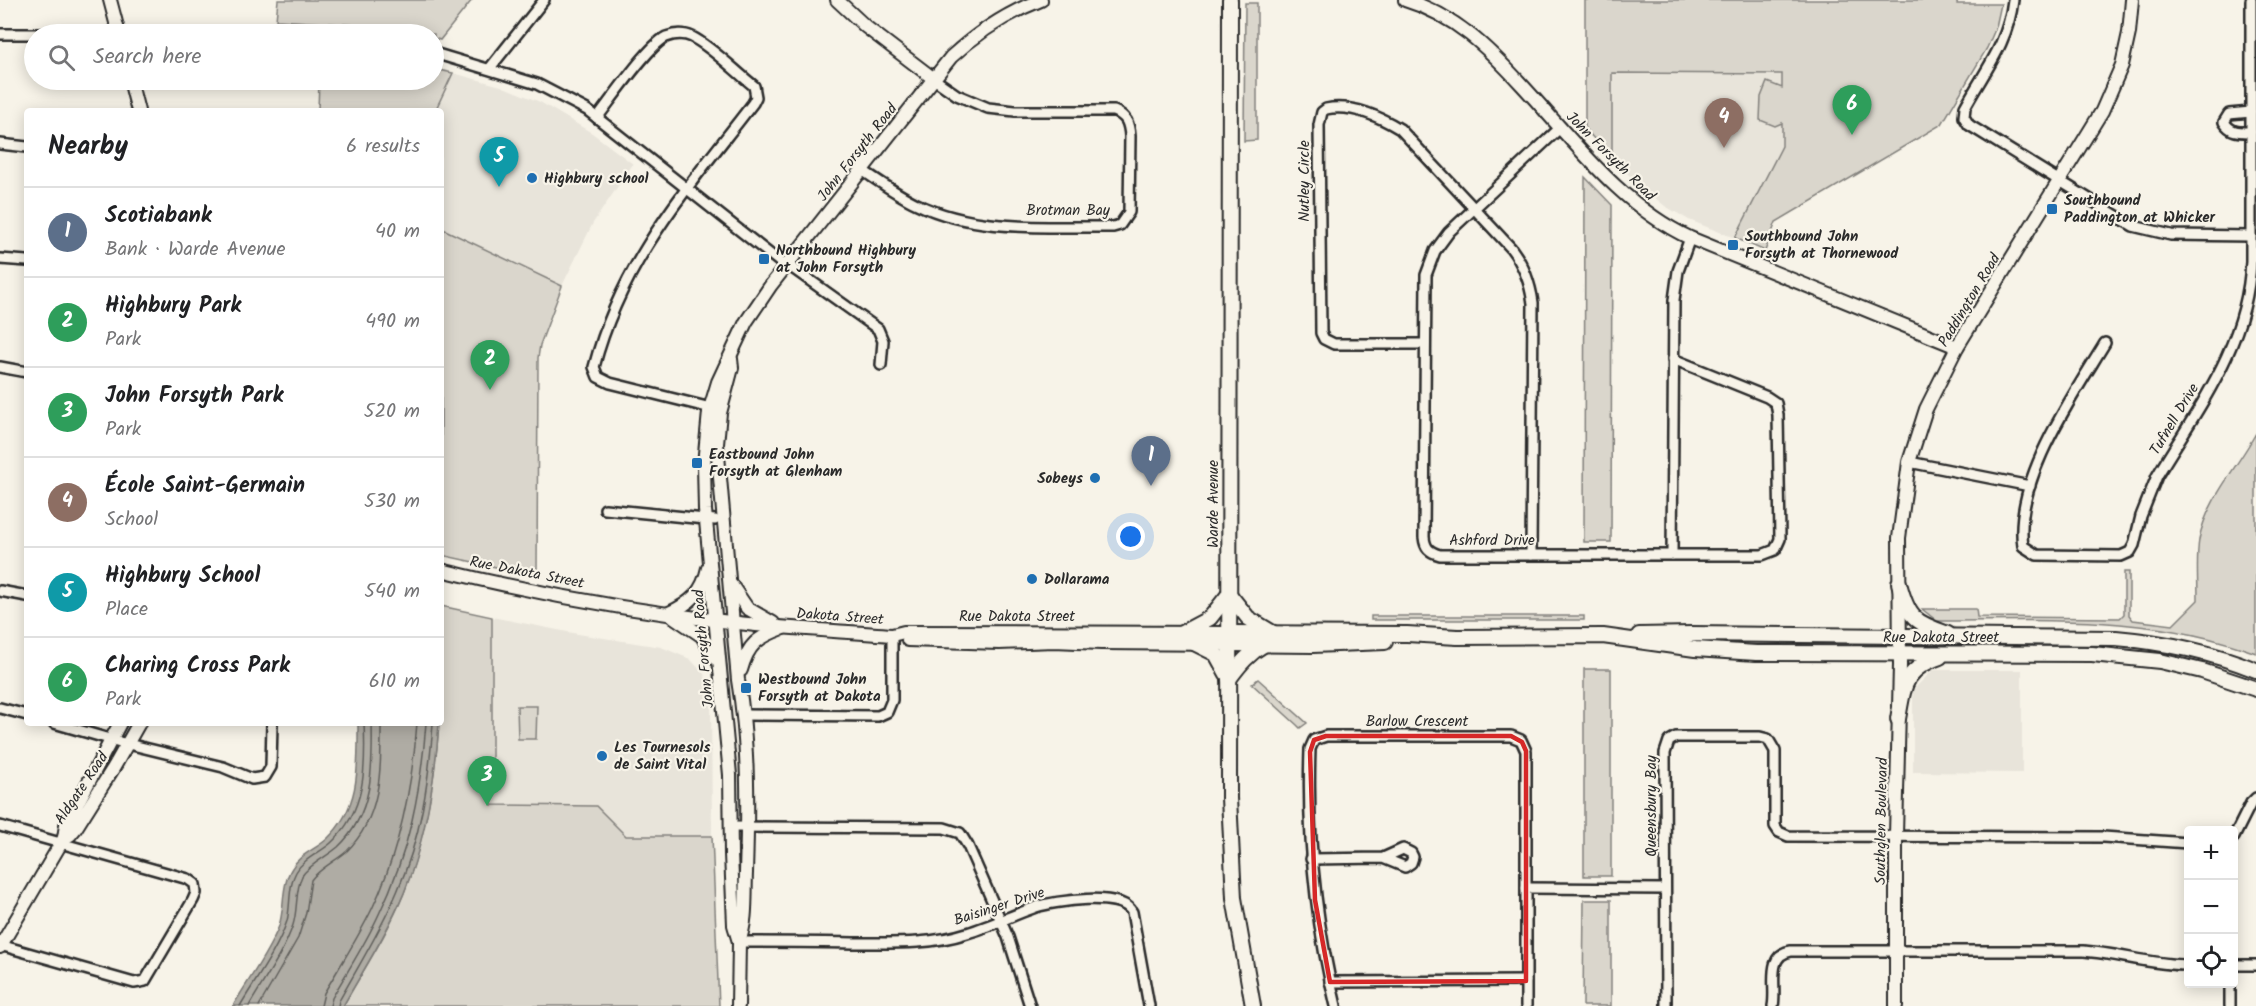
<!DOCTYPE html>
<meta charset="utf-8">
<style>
:root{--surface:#fff;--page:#f2f2f2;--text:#202124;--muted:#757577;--line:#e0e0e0;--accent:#b45309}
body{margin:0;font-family:Kalam,sans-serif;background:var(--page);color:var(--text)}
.controls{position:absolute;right:18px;bottom:18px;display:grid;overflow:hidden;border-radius:6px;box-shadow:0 3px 15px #0003}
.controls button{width:54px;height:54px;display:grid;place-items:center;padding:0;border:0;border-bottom:2px solid var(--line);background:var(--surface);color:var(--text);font:30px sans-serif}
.you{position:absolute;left:1131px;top:537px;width:21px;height:21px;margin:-15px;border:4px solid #fff;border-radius:50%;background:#1a73e8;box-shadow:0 0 0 9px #1a73e833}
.badge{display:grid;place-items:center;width:39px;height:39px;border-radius:50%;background:var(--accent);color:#fff;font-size:20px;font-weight:700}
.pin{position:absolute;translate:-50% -50px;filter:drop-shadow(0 2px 3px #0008)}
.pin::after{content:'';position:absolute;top:32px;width:21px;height:18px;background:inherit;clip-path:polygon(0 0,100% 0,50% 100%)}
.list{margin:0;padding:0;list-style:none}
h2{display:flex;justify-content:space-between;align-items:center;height:78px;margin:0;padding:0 24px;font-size:26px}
h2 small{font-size:20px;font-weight:400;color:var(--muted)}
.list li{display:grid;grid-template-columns:39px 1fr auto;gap:18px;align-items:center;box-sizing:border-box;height:90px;padding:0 24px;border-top:2px solid var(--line)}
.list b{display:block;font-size:22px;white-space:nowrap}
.list p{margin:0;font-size:20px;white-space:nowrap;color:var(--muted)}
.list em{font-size:20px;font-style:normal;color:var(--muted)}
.icon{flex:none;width:33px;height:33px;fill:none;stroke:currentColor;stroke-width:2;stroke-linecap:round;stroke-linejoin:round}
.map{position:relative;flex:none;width:2256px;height:1006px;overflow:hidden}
.search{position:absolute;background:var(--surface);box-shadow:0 3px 15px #0003;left:24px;top:24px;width:420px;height:66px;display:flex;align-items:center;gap:15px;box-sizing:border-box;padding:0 21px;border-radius:33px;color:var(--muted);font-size:22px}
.panel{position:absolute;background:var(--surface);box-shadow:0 3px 15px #0003;left:24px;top:108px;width:420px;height:618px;border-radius:6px}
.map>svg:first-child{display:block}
</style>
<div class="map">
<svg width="2256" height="1006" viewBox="0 0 2256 1006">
<rect width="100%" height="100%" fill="#f7f3e8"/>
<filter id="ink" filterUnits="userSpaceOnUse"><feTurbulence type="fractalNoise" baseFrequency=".0167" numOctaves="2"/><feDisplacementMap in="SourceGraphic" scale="12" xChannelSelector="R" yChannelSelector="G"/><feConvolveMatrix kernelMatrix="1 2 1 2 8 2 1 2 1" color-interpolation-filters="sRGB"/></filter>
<g filter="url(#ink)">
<g fill="#e8e4da">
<polygon points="453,73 501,86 540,102 592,133 633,164 593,223 562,286 441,228 441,111 435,111"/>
<polygon points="1612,73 1782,74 1782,146 1735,238 1689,220 1665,206 1639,185 1612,158"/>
<polygon points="492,617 578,634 661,647 690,659 704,674 711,693 712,836 626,836 596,806 492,806"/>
<polygon points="1933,670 2022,670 2022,773 1913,772 1913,690"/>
</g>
<g fill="#dad6cc" stroke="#82807c" stroke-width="1.5">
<polygon points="278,0 472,0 440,40 434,38 434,34 415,34 358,25 276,20"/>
<polygon points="1585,0 1957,0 1957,4 2001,4 1996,27 1987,48 1942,124 1776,222 1765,251 1735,238 1782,146 1782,123 1775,126 1760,120 1761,97 1767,82 1782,88 1782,74 1612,73 1612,158 1585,129"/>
<polygon points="1245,3 1257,3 1257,140 1244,141"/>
<polygon points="434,69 453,73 435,111 318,111 319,80 434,80"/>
<polygon points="1585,177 1612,205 1611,542 1584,542"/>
<polygon points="441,228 562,286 540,345 538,358 537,576 441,555"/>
<path d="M2256 433V653C2154 614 2045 621 1937 621L1922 609H1976L1977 617 2120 618 2124 614V572H2129V615L2133 620 2173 625 2198 600C2198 580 2196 559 2199 540 2205 503 2238 466 2256 433Z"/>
<path d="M441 606 492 617V805L596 806 626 836H712L719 1006H343C364 969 388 933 404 893 425 838 435 782 439 723H441Z"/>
<rect x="1371" y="616" width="213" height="4"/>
<rect x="1584" y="669" width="27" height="207"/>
<polygon points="1258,679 1307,723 1300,728 1297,725 1252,684"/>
<polygon points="517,706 537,706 536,739 518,739"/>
<polygon points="1584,900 1611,900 1611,1006 1583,1006"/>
</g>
<path fill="#afaca4" stroke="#7a7874" stroke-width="1.5" d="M358 723H439C435 782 426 838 404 893 387 933 364 969 343 1006H233C248 980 268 954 279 926 285 907 281 885 292 868 299 855 316 849 327 839 361 807 358 765 358 723Z"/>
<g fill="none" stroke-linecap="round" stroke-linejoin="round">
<g stroke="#605f5b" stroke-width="1.5">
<path d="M240 1006C256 979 277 951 287 921 291 905 288 886 296 872 303 859 321 852 331 843 366 811 366 766 364 723"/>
<path d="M249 1006C264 980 283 954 293 925 298 910 295 890 302 876 309 864 328 856 338 847 373 814 373 768 372 723"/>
<path d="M259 1006 298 938 306 913 311 880C320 868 336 861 347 851 382 816 381 769 381 723"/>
<path d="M321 1006 324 993C340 966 358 938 372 909 400 850 412 788 417 723"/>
<path d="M330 1006 332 998C348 970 366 943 379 914 409 853 421 790 426 723"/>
<path d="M338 1006 339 1001C359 965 381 930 397 892 421 838 429 781 433 723"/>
</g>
<defs>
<g id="minor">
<path d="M2013 0C2008 44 1985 70 1965 107L1964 117 1969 125 2133 226 2171 235 2251 236"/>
<polyline points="0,34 282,34"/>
<polyline points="434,53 537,84 587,110 785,266"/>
<polyline points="490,68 544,0"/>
<path d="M2251 112 2229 114 2224 122C2231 133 2239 132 2251 132"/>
<path d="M597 118C611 100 648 46 666 37 674 34 684 33 692 37 712 47 736 72 754 86L756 97 753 103C687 189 622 260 594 367L598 377 610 383 715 409"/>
<path d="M1561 127 1449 232 1435 251 1426 275 1424 537C1425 548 1429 552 1440 555H1762L1775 550 1780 539 1778 415 1776 403 1767 397 1673 359"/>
<polyline points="0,144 27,147"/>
<path d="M862 170C880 182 898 195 917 204 977 233 1048 226 1113 227L1120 225 1129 212 1130 136C1129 124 1127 116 1114 111H1015L988 108 957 95 934 79"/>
<polyline points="0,259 27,261"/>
<polyline points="787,264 878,329 883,341 881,365"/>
<path d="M2105 343C2073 396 2013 481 2023 546L2037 555 2121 556 2130 552 2134 545 2141 516 2157 476C2198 408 2248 343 2251 261V0"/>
<path d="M1425 344H1334L1324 339 1321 333 1319 125 1322 112 1326 109C1351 104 1380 117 1400 129L1511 248C1524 265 1530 282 1533 303L1531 555"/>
<polyline points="0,367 27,372"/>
<polyline points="1909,462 2030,486"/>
<polyline points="605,509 715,520"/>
<polyline points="1672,555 1674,300 1678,271 1690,238"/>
<polyline points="0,591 27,596"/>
<polyline points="0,708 27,715"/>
<polyline points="744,715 878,716 887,712 892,700 892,635"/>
<polyline points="54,723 120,742 223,767 252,779 265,777 271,767 272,723"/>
<polyline points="0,826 188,879 195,884 196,893 193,900 145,981 134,983 0,945"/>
<polyline points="730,827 944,828 960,833 968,846 1008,937 1030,1006"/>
<polyline points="2234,837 2251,803 2256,798"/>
<polyline points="1311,859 1383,858 1405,867 1411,863 1413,857 1411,853 1403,849 1383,858"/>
<polyline points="1526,888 1665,889"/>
<path d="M739 942C777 942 815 942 853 943 892 943 930 945 967 933 991 926 1013 915 1036 907 1055 901 1121 891 1132 912L1149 1006"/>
<polyline points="2234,965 2256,965"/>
<polyline points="1330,982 1526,981"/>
<path d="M1336 1006C1315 921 1307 836 1310 749L1314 740 1326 736H1511L1521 740 1526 751V1006"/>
<polyline points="1666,1006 1665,753 1669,741 1676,737 1760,737 1768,739 1775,751 1775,826 1779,832 1788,836 2103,837 2188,843"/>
<path d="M1773 1006C1777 987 1765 955 1791 951H2084C2120 954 2153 965 2188 965"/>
<polyline points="2230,1006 2230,984"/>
</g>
<g id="tertiary">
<polyline points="110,0 119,34"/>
<polyline points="837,0 866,27 934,79"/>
<path d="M1405 0C1455 15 1488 48 1522 85 1573 140 1621 206 1690 238L1957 347"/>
<polyline points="130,80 138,111"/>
<path d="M731 359 732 368 720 413 717 444 738 680C749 744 748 809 746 873 745 896 747 921 739 942"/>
<path d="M441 570C538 594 638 612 738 623 789 629 841 631 892 635L904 632 1229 633"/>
<polyline points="732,586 747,608 773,623"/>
<path d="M669 613C691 603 703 592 708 568"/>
<polyline points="674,617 702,636 716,659"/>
<polyline points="908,640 999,643 1054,641 1101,643 1229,644"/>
<path d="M741 670C748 644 758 637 783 628"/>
<polyline points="64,838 70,835 75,829 114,767 139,723"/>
<polyline points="0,947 64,838 66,825 120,723"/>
<path d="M738 1006 739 942 734 925 731 854 730 775 705 510 704 464 709 412 718 382 746 322 771 285 951 57C978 32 1007 13 1041 0"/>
<polyline points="1896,1006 1896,836 1900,665 1899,538 1909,462 1926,409 1957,347 2102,111 2122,65 2129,33 2132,0"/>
</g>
<g id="secondary">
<polyline points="1230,0 1229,798 1234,898 1253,1006"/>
<path d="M1899 583C1908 618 1914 622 1948 634"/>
<polyline points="1229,594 1248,618 1273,633"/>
<polyline points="1229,633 1407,634 1457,637 1603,636 1695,649 1756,653 2092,654 2160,661 2202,671 2256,689"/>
<polyline points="1180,634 1210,618 1229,594"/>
<path d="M1639 635 1691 634 2116 638C2164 642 2211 652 2256 670"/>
<polyline points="1194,643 1216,654 1227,674"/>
<polyline points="1229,644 1313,645 1385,642"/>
<path d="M1229 679C1240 664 1249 653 1265 644"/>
<path d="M1898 719C1904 685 1904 669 1940 657"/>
</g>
</defs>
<use href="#minor" stroke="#2b2b2b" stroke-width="14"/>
<use href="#tertiary" stroke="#2b2b2b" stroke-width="16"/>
<use href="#secondary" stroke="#2b2b2b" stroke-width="18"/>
<use href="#minor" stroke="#f7f3e8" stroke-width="9"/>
<use href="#tertiary" stroke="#f7f3e8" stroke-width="12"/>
<use href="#secondary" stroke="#f7f3e8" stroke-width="14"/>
</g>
</g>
<path fill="none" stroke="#d62828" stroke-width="4.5" stroke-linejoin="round" d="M1326 736H1511L1522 742 1526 751V981L1330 982 1315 900 1310 752 1314 740Z"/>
<g fill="#1f6fb2" stroke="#f7f3e8" stroke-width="2">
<circle cx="532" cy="178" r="6"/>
<rect x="2046" y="203" width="12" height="12" rx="3"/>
<rect x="1727" y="239" width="12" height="12" rx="3"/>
<rect x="758" y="253" width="12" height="12" rx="3"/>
<rect x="691" y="457" width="12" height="12" rx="3"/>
<circle cx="1095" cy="478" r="6"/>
<circle cx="1032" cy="579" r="6"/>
<rect x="740" y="682" width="12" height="12" rx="3"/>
<circle cx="602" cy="756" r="6"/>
</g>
<g text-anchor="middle" stroke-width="4.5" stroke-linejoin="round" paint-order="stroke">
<g font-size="15" fill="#2b2b2b" stroke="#f7f3e8">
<text transform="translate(857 152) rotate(-52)" y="5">John Forsyth Road</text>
<text transform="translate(1611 156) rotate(45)" y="5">John Forsyth Road</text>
<text transform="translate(1304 181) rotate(-90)" y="5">Nutley Circle</text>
<text x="1068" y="215">Brotman Bay</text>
<text transform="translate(1969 300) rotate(-59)" y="5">Paddington Road</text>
<text transform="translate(2174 419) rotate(-59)" y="5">Tufnell Drive</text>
<text transform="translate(1213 504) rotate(-90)" y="5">Warde Avenue</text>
<text x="1492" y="545">Ashford Drive</text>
<text transform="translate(527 572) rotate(11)" y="5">Rue Dakota Street</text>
<text transform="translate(840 616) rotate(4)" y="5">Dakota Street</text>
<text x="1017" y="621">Rue Dakota Street</text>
<text x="1941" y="642">Rue Dakota Street</text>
<text transform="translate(703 649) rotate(-95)" y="5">John Forsyth Road</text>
<text x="1417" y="726">Barlow Crescent</text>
<text transform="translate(81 788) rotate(-56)" y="5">Aldgate Road</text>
<text transform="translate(1651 806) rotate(-90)" y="5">Queensbury Bay</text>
<text transform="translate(1881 821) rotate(-89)" y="5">Southglen Boulevard</text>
<text transform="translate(999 906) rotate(-18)" y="5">Baisinger Drive</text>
</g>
<g font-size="15" font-weight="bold" fill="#2b2b2b" stroke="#f7f3e8" text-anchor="start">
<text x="544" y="183">Highbury school</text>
<text x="2064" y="205">Southbound<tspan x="2064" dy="17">Paddington at Whicker</tspan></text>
<text x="1745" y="241">Southbound John<tspan x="1745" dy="17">Forsyth at Thornewood</tspan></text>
<text x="776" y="255">Northbound Highbury<tspan x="776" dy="17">at John Forsyth</tspan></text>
<text x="709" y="459">Eastbound John<tspan x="709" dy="17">Forsyth at Glenham</tspan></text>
<text x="1083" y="483" text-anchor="end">Sobeys</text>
<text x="1044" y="584">Dollarama</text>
<text x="758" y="684">Westbound John<tspan x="758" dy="17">Forsyth at Dakota</tspan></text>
<text x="614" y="752">Les Tournesols<tspan x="614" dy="17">de Saint Vital</tspan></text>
</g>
</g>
</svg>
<div class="controls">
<button>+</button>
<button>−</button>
<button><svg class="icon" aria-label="locate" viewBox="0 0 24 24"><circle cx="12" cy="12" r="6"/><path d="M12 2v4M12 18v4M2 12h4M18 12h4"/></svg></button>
</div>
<div class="you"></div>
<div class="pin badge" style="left:1151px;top:486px;background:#5c6f8a">1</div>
<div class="pin badge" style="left:490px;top:390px;background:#2e9e5b">2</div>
<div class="pin badge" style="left:487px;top:806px;background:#2e9e5b">3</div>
<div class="pin badge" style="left:1724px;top:148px;background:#8d6e63">4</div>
<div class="pin badge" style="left:499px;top:187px;background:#0f9aa8">5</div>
<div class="pin badge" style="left:1852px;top:135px;background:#2e9e5b">6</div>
<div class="search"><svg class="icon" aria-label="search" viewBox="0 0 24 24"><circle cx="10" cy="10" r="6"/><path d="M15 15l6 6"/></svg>Search here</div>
<section class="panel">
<h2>Nearby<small>6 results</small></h2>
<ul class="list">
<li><span class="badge" style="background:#5c6f8a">1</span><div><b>Scotiabank</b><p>Bank · Warde Avenue</p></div><em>40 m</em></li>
<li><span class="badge" style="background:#2e9e5b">2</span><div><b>Highbury Park</b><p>Park</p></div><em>490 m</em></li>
<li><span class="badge" style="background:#2e9e5b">3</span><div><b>John Forsyth Park</b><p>Park</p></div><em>520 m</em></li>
<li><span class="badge" style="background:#8d6e63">4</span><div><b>École Saint-Germain</b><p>School</p></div><em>530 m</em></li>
<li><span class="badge" style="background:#0f9aa8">5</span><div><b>Highbury School</b><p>Place</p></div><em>540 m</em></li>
<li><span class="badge" style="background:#2e9e5b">6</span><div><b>Charing Cross Park</b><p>Park</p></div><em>610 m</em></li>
</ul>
</section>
</div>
